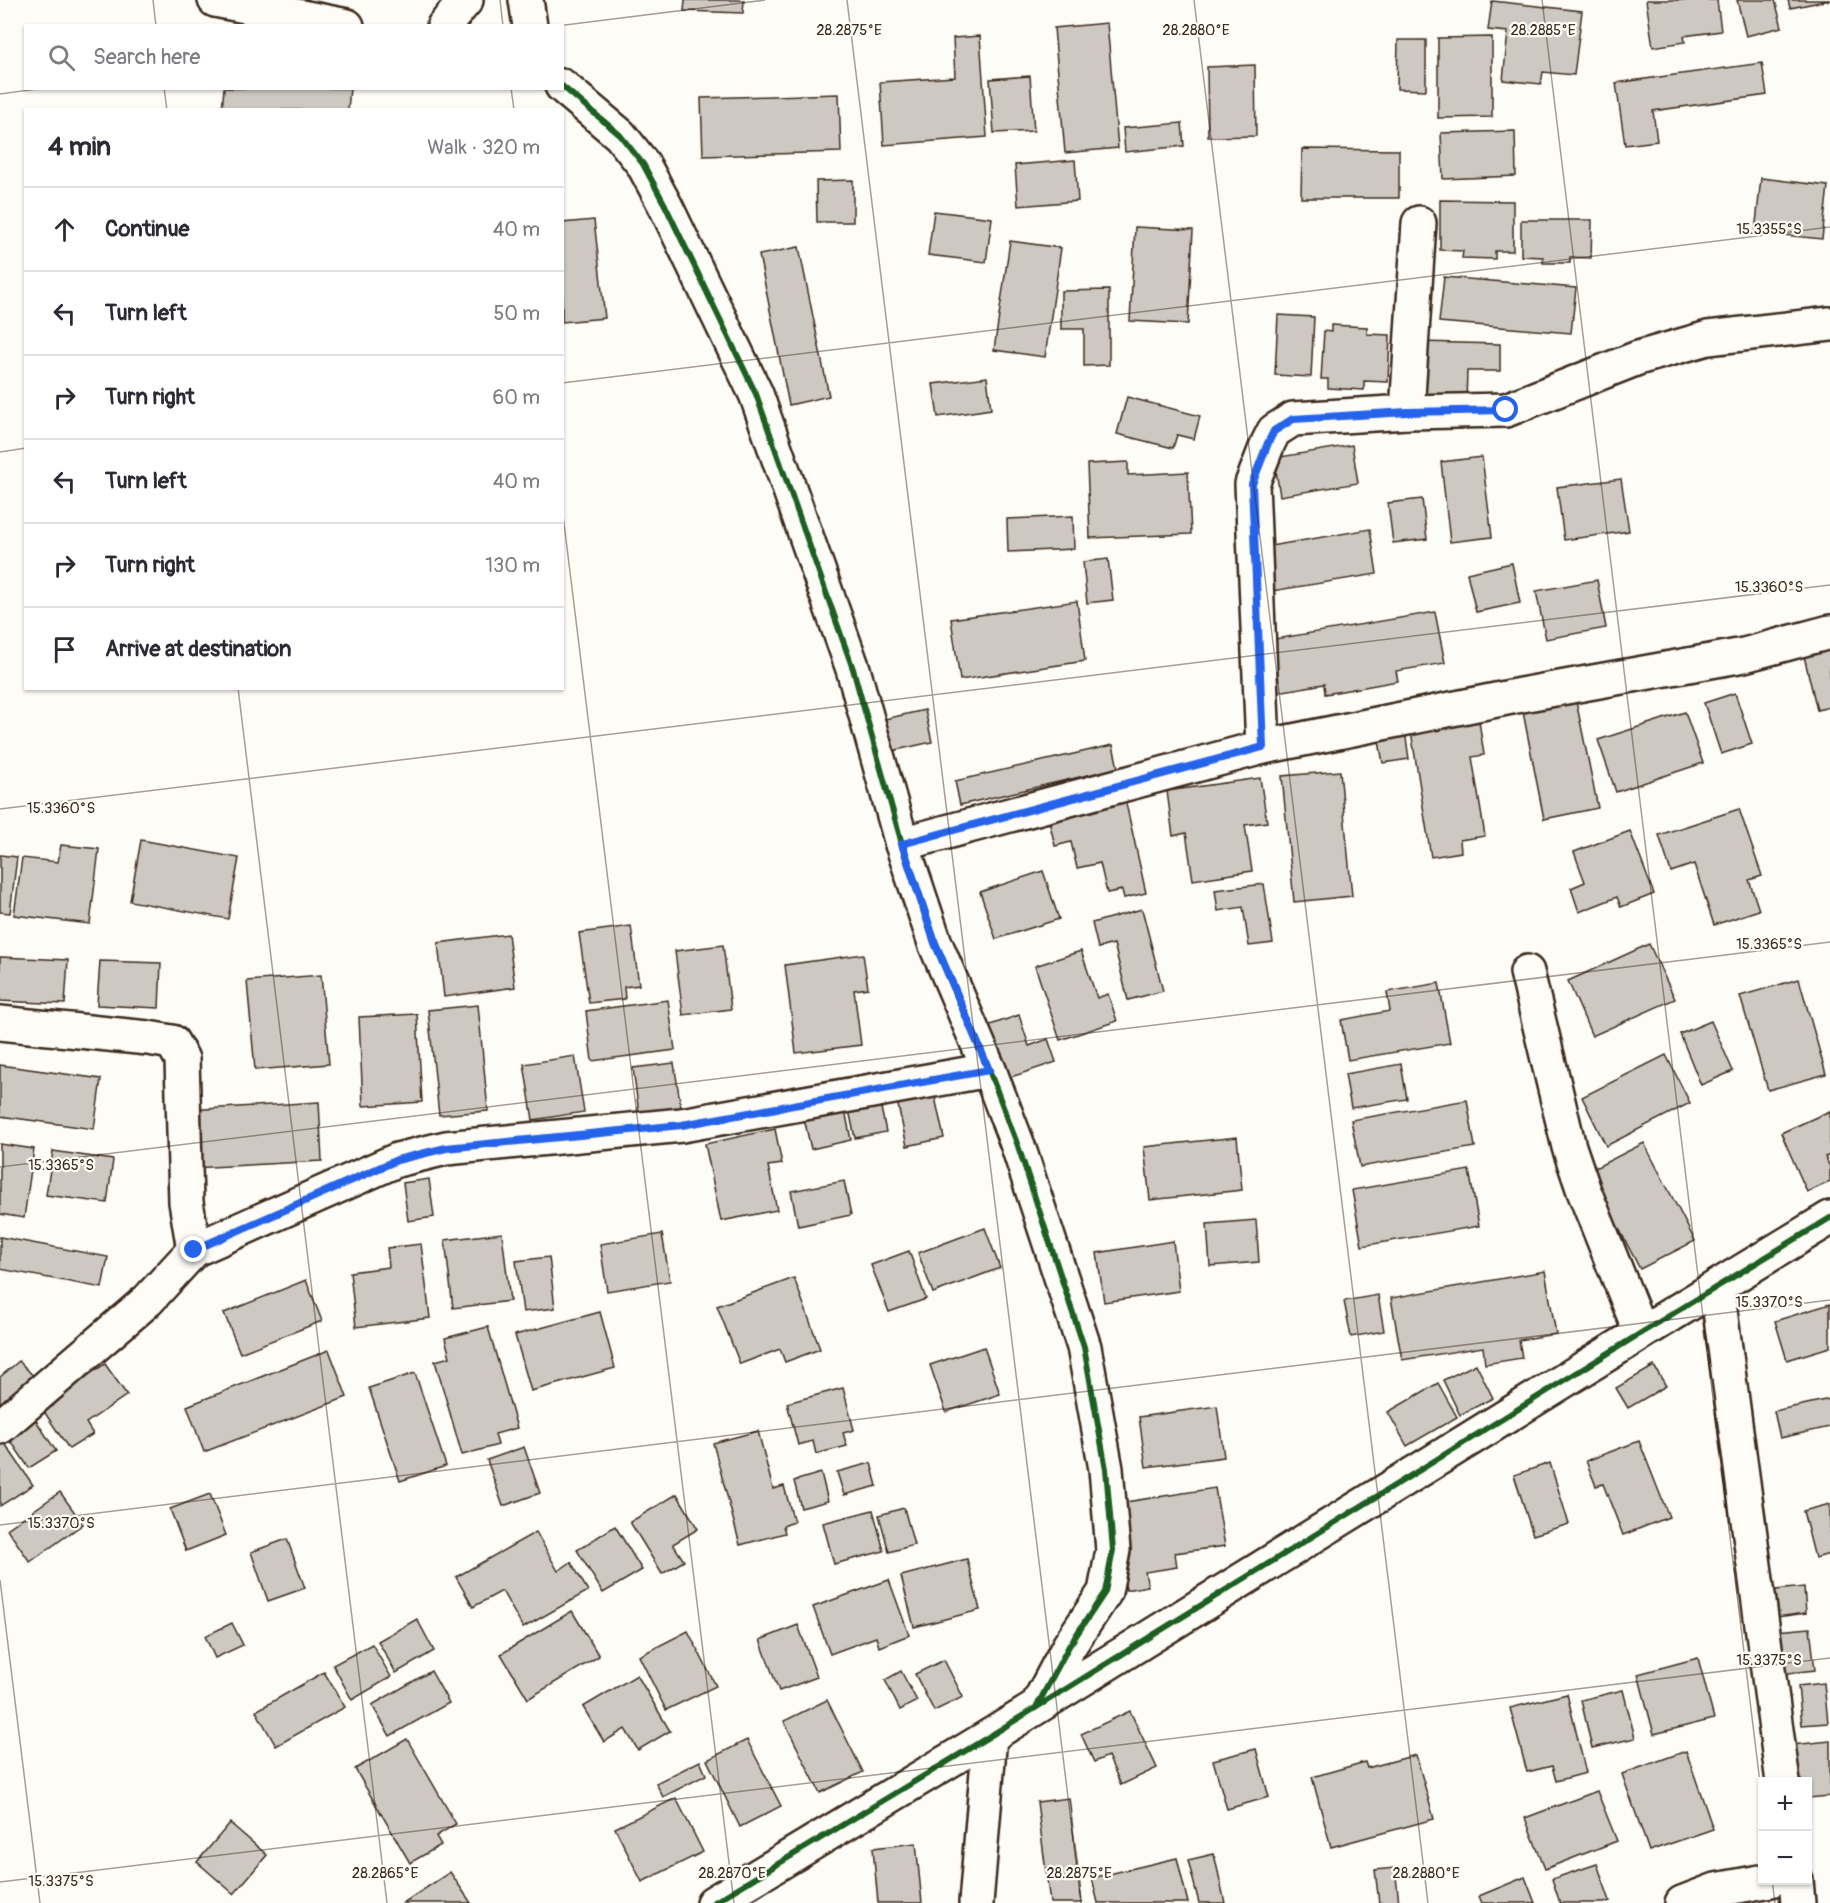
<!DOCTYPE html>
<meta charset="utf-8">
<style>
:root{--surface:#fff;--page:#f2f2f3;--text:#2b2b33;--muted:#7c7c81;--line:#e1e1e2}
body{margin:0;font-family:Pangolin,sans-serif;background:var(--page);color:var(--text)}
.controls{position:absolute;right:18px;bottom:18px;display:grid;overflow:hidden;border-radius:0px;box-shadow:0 2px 4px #0004}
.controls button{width:54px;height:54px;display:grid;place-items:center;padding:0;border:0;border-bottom:2px solid var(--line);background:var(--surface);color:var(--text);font:30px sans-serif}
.stop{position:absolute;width:18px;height:18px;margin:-14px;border:4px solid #2563eb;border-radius:50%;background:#fff}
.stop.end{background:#2563eb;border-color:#fff;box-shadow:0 2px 6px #0008}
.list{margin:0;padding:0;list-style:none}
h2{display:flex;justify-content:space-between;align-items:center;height:78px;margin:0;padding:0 24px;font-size:26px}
h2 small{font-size:20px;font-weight:400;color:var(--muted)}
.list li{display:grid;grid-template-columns:39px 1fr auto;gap:18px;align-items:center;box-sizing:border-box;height:84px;padding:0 24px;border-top:2px solid var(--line)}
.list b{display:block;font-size:22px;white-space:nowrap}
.list em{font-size:20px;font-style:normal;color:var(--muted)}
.icon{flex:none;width:33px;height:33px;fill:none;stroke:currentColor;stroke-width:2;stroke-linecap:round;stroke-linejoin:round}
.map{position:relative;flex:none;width:1830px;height:1903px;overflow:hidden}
.search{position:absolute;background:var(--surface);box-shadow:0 2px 4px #0004;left:24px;top:24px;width:540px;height:66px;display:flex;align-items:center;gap:15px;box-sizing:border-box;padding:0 21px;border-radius:0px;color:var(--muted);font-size:22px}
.panel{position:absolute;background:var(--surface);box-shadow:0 2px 4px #0004;left:24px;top:108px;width:540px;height:582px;border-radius:0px}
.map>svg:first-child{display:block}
</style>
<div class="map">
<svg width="1830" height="1903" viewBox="0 0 1830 1903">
<rect width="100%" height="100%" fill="#fdfcf7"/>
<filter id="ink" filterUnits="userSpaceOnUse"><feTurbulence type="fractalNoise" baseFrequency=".0167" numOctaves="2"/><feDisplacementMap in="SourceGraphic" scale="12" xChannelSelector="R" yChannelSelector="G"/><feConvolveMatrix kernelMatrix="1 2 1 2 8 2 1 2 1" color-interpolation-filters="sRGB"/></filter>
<g filter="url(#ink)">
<g fill="#cdc8c2" stroke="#3b2a1e" stroke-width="1.5">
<polygon points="685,0 744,0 743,13 684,11"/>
<polygon points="1646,0 1717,0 1721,31 1684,36 1685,42 1653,47"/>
<polygon points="1737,0 1775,0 1782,27 1746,36"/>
<polygon points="1788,0 1830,0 1790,8"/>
<polygon points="1492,1 1582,11 1574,75 1543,72 1541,84 1503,80 1508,32 1488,30"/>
<polygon points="1107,23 1118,148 1065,153 1054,28"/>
<polygon points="980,36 987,137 884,145 880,82 955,77 953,38"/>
<polygon points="1492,37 1492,117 1438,118 1438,38"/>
<polygon points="1398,40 1426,40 1426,90 1397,89"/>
<polygon points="1762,63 1767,95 1653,111 1657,141 1625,145 1616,83"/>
<polygon points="1255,65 1256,136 1208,137 1207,67"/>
<polygon points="1030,76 1034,131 994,133 990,79"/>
<polygon points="224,88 350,88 348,110 222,110"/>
<polygon points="839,94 841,152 703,156 701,98"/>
<polygon points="1182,123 1184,146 1125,152 1123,128"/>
<polygon points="1515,131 1516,176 1443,179 1441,133"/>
<polygon points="1302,149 1399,150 1399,198 1301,198"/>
<polygon points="1075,160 1078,201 1018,206 1015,165"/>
<polygon points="1761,178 1828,186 1822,239 1755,232"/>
<polygon points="853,180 853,222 817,222 816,181"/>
<polygon points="1440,200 1513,201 1513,251 1495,251 1495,259 1462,258 1463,251 1440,250"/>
<polygon points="934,211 992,218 986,262 928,255"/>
<polygon points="594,220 605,318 562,322 562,223"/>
<polygon points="1521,220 1592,220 1591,258 1570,257 1570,263 1543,263 1543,257 1521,256"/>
<polygon points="1135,227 1193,230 1188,324 1130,321"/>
<polygon points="1010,241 1061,248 1045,357 994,350"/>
<polygon points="799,247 829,396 789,405 759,255"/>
<polygon points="1444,277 1576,288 1571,333 1439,322"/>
<polygon points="1109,290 1109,365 1084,366 1084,329 1061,329 1061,291"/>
<polygon points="1278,315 1314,317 1311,377 1275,375"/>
<polygon points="1331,325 1367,327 1367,334 1390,335 1388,382 1364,381 1364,390 1328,388 1328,379 1321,379 1324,331 1331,332"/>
<polygon points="1420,342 1500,344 1500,371 1467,371 1466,403 1420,402"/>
<polygon points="987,377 991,409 938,417 933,384"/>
<polygon points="1127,397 1200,416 1194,439 1177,435 1173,448 1117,434"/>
<polygon points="1352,445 1358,483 1280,496 1274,458"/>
<polygon points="1482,457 1492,537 1450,542 1441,462"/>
<polygon points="1128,462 1128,475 1188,472 1191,534 1090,538 1087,464"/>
<polygon points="1621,479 1629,531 1564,540 1557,487"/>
<polygon points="1422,499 1427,539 1393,543 1388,503"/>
<polygon points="1073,516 1074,549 1008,552 1007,519"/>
<polygon points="1370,529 1377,574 1266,592 1258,548"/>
<polygon points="1108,559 1113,600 1087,603 1083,562"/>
<polygon points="1512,563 1520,603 1476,612 1467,573"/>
<polygon points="1597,580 1606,628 1546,639 1536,591"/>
<polygon points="1077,601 1085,661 960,680 951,619"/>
<polygon points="1435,612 1445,663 1396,671 1398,681 1325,694 1324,684 1278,692 1269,640"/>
<polygon points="1830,646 1830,707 1817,710 1803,652"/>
<polygon points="1735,693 1752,744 1721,754 1704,703"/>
<polygon points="1576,701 1598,808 1544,819 1523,712"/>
<polygon points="925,710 932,742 887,752 880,720"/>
<polygon points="1685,712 1703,763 1616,792 1598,740"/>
<polygon points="1479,721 1484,755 1472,757 1485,836 1460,840 1461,852 1431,857 1411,731"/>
<polygon points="1405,731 1409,759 1383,763 1378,736"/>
<polygon points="1113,745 1118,768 960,805 955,781"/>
<polygon points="1340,771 1352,896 1294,902 1282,776"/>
<polygon points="1260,778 1267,822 1245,825 1252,871 1193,880 1186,833 1173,836 1167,791"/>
<polygon points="1125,799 1146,893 1124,898 1122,890 1107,893 1100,863 1077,868 1071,842 1055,846 1048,816"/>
<polygon points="1739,809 1762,876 1749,880 1759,910 1714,925 1694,864 1671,872 1659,835"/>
<polygon points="1630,831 1654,894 1621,907 1617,897 1579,912 1571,888 1585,882 1574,852"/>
<polygon points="141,840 239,858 228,919 130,901"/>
<polygon points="61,845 99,849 90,924 14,915 22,858 58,862"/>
<polygon points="0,855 17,857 10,913 0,912"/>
<polygon points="1043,871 1059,919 996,939 980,892"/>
<polygon points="1264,884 1273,943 1249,946 1243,907 1218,911 1215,890"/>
<polygon points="1142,909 1163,991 1128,1000 1114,944 1098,948 1092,923"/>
<polygon points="631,926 639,985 624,987 625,999 589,1003 579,933"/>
<polygon points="508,934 515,987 444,997 438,943"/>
<polygon points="1649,944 1675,999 1592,1036 1568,981"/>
<polygon points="723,945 731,1009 683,1015 675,951"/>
<polygon points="1081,951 1097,998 1108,994 1117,1021 1060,1040 1035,966"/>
<polygon points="863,954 868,988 854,990 861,1045 796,1053 785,965"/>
<polygon points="0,957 68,960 65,1004 0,1001"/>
<polygon points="100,961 161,963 159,1008 97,1005"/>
<polygon points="321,975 329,1064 255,1070 247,981"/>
<polygon points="1799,979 1826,1074 1768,1090 1740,996"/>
<polygon points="1439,983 1450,1043 1348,1060 1341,1020 1390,1011 1387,992"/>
<polygon points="668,1000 675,1050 592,1061 586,1011"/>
<polygon points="478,1005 488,1111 439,1115 428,1010"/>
<polygon points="417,1014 422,1102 363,1106 359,1017"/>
<polygon points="1019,1015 1029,1046 1048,1039 1056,1062 999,1081 982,1028"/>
<polygon points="1711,1021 1733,1071 1701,1085 1680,1034"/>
<polygon points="1666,1055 1690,1103 1606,1146 1582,1097"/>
<polygon points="575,1056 584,1112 533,1120 524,1064"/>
<polygon points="674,1063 681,1108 639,1114 633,1068"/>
<polygon points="1401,1064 1407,1099 1351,1108 1345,1074"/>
<polygon points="0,1065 101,1079 94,1129 0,1116"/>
<polygon points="933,1088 944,1138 907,1146 896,1096"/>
<polygon points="879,1098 886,1132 855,1138 848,1105"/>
<polygon points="1467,1100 1475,1147 1360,1167 1351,1120"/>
<polygon points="319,1102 322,1161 192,1168 188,1110"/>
<polygon points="844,1105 851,1140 811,1149 803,1114"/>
<polygon points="1830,1111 1830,1155 1825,1157 1830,1167 1830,1182 1807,1192 1781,1133"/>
<polygon points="775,1129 782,1164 768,1166 777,1210 721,1221 705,1144"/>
<polygon points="1237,1137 1242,1190 1150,1200 1144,1147"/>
<polygon points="1644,1143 1695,1241 1640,1269 1589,1171"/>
<polygon points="0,1144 34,1149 24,1218 0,1214"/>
<polygon points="53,1151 113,1160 107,1203 46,1195"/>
<polygon points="1469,1170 1479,1226 1362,1246 1352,1190"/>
<polygon points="429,1179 434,1217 408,1221 403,1183"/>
<polygon points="844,1181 851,1215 798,1226 791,1191"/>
<polygon points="1256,1220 1259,1262 1210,1266 1207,1224"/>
<polygon points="985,1228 1000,1268 933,1293 918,1253"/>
<polygon points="502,1233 510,1301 453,1308 445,1240"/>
<polygon points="662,1234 670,1281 607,1291 600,1244"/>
<polygon points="0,1237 108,1257 102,1288 0,1269"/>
<polygon points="1173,1241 1179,1291 1104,1302 1097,1253"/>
<polygon points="421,1244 430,1318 356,1327 350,1272 389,1267 387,1248"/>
<polygon points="909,1251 926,1299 889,1312 871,1265"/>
<polygon points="549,1257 555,1308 523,1312 516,1261"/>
<polygon points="1545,1271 1556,1334 1519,1340 1522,1358 1485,1364 1483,1347 1402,1360 1391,1298"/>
<polygon points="794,1278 820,1349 785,1362 780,1349 740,1364 717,1306"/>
<polygon points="306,1280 322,1321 240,1353 224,1313"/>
<polygon points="1378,1295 1384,1331 1351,1337 1344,1301"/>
<polygon points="1830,1304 1830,1347 1787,1360 1775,1321"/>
<polygon points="600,1312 615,1368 531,1391 515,1335"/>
<polygon points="488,1327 517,1428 495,1434 498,1445 462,1455 435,1361 450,1357 445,1338"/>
<polygon points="984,1347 1000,1394 946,1412 930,1365"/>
<polygon points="329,1350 347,1397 204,1452 187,1406"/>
<polygon points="19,1361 40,1383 0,1413 0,1377"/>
<polygon points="105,1364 127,1395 86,1423 93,1434 69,1449 41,1407"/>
<polygon points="1476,1364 1493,1398 1460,1415 1443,1380"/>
<polygon points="1654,1366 1666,1386 1628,1408 1616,1388"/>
<polygon points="415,1373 446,1466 400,1481 369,1388"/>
<polygon points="1438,1383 1457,1417 1407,1446 1388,1412"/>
<polygon points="843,1388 854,1430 843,1433 847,1446 816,1454 813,1441 798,1445 787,1403"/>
<polygon points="1830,1399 1830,1427 1780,1438 1774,1411"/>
<polygon points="1217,1406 1224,1457 1146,1467 1139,1417"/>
<polygon points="35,1419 56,1451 29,1468 8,1437"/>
<polygon points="758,1431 773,1489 784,1486 794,1522 783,1526 785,1533 740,1545 713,1443"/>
<polygon points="1639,1441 1669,1517 1623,1535 1603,1484 1596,1486 1586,1461"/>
<polygon points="4,1442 33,1485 0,1506 0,1444"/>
<polygon points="524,1447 540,1493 503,1506 487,1460"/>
<polygon points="871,1463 877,1486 844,1495 837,1472"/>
<polygon points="1550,1463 1569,1524 1533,1535 1514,1475"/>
<polygon points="821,1473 828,1501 801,1508 794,1481"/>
<polygon points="1215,1488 1225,1546 1175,1553 1177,1567 1145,1572 1148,1586 1126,1590 1113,1504"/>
<polygon points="60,1492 83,1524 30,1562 7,1529"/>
<polygon points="210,1494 226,1535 186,1551 170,1509"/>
<polygon points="677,1494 698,1529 673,1544 684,1561 662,1574 630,1522"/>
<polygon points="1830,1504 1830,1554 1815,1558 1803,1511"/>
<polygon points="904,1508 914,1545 889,1552 879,1515"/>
<polygon points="873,1510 884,1551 834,1564 823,1523"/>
<polygon points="615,1526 642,1570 603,1593 577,1550"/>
<polygon points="536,1532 558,1571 571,1562 588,1591 523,1628 502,1591 473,1607 456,1577"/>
<polygon points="287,1539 305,1588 268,1601 251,1552"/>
<polygon points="967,1559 980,1610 914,1627 901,1576"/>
<polygon points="889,1580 909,1635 879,1647 876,1637 830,1654 813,1607"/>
<polygon points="1804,1587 1806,1613 1769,1618 1767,1591"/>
<polygon points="572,1611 599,1656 528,1699 501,1654"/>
<polygon points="417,1619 434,1651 396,1673 378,1641"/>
<polygon points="232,1623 243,1645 215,1658 205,1636"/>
<polygon points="798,1625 817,1677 779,1691 760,1640"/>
<polygon points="1810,1628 1815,1670 1780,1674 1776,1631"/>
<polygon points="688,1631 716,1686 666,1710 639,1656"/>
<polygon points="372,1644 391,1677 352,1700 333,1665"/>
<polygon points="1698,1658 1714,1719 1654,1734 1638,1674"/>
<polygon points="944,1660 963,1697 934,1711 915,1674"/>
<polygon points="431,1671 449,1703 390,1736 372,1705"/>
<polygon points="901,1671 917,1701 900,1710 885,1680"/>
<polygon points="324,1672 345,1707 276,1746 256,1711"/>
<polygon points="637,1675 670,1731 638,1750 625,1729 604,1742 583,1707"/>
<polygon points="1824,1683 1828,1723 1802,1725 1798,1686"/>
<polygon points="1623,1690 1635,1738 1592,1748 1581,1700"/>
<polygon points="1567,1694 1586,1773 1556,1781 1552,1766 1527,1772 1510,1708"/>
<polygon points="827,1700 863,1772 820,1793 784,1721"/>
<polygon points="1130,1711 1157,1768 1121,1785 1108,1756 1094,1762 1081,1734"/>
<polygon points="407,1739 456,1824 436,1836 441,1845 410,1863 355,1769"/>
<polygon points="747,1740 781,1806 740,1827 707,1760"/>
<polygon points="1830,1741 1830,1796 1808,1798 1808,1782 1786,1782 1782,1746"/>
<polygon points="1256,1749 1269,1797 1227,1809 1213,1760"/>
<polygon points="1686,1751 1713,1829 1649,1851 1622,1774"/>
<polygon points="1416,1755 1434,1819 1331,1847 1312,1777 1365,1762 1367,1768"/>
<polygon points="700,1761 706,1775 663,1797 656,1783"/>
<polygon points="1597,1791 1617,1841 1545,1869 1525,1818"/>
<polygon points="676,1798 703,1852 642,1882 615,1828"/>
<polygon points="1069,1798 1082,1903 1050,1903 1037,1802"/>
<polygon points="230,1823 267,1855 234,1894 197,1862"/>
<polygon points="916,1843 922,1903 878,1903 873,1848"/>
<polygon points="1214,1854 1225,1903 1199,1903 1188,1860"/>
<polygon points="1177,1858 1188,1903 1098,1903 1092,1878"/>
<polygon points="1597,1864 1610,1901 1604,1903 1560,1903 1552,1879"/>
<polygon points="1395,1868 1399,1903 1379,1903 1375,1870"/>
<polygon points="450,1872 471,1903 403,1903"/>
<polygon points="1525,1877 1535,1903 1482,1903 1479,1896"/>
</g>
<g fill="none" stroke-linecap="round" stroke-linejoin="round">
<defs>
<g id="minor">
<polyline points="215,0 347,26"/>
<polyline points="526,0 530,26"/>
<polyline points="444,26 466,0"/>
<polyline points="562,86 620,135 643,164 665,205 756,394 853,669 902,844 935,943 989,1070 1018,1146 1084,1347 1106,1469 1113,1550 1105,1592 1069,1646 1037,1706"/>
<polyline points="1407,412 1419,223"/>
<polyline points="1263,747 1252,484 1268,443 1274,431 1293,419 1407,412 1506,410 1638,358 1708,338 1830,324"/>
<polyline points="902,844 1263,747 1521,695 1744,655 1830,632"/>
<polyline points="1527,972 1569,1147 1584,1191 1641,1333"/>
<polyline points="0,1023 148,1038 172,1042 182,1059 186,1202 194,1250 397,1160 446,1148 682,1125 989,1070"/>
<polyline points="1717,1288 1783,1782"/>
<polyline points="0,1427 148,1300 194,1250"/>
<polyline points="1796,1880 1798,1903"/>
<polyline points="713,1903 990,1736 1641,1333 1830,1218"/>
<polyline points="976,1903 990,1736"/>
<polyline points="1682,1903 1716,1890 1771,1880"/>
</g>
</defs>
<use href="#minor" stroke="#3b2a1e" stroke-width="38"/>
<use href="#minor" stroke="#fdfcf7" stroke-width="33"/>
<defs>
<g id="cycleway">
<polyline points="562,86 620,135 643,164 665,205 756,394 853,669 902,844 935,943 989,1070 1018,1146 1084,1347 1106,1469 1113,1550 1105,1592 1069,1646 1037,1706"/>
<polyline points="713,1903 990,1736 1641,1333 1830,1218"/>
</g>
</defs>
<use href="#cycleway" stroke="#fdfcf7" stroke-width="10"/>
<use href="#cycleway" stroke="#1b5e20" stroke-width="6"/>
</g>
</g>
<g fill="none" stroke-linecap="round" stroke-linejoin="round" filter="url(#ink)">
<polyline stroke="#2563eb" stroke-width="8" points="194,1250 397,1160 446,1148 682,1125 989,1070 935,943 902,844 1263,747 1252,484 1268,443 1274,431 1293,419 1407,412 1506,410"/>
</g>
<path fill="none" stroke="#3b2a1e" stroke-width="1.5" stroke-opacity="0.45" d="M153 0 156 26M500 0 503 26M847 0 1081 1903M1194 0 1428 1903M1542 0 1762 1799M557 26 765 0M164 88 167 110M511 88 514 110M0 94 44 88M562 383 1830 227M0 452 26 448M562 507 734 1903M238 688 387 1903M0 809 1830 585M0 1167 1830 942M0 1525 1830 1300M0 1580 40 1903M1772 1880 1775 1903M0 1882 1830 1658"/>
<g font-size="15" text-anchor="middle" fill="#3b2a1e" stroke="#fdfcf7" stroke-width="4.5" stroke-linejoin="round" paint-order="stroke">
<text x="849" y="35">28.2875°E</text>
<text x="1196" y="35">28.2880°E</text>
<text x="1543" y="35">28.2885°E</text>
<text x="1769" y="234">15.3355°S</text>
<text x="1769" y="592">15.3360°S</text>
<text x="61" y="813">15.3360°S</text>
<text x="1769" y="949">15.3365°S</text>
<text x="61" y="1170">15.3365°S</text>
<text x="1769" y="1307">15.3370°S</text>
<text x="61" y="1528">15.3370°S</text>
<text x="1769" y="1665">15.3375°S</text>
<text x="385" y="1878">28.2865°E</text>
<text x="732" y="1878">28.2870°E</text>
<text x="1079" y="1878">28.2875°E</text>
<text x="1426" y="1878">28.2880°E</text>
<text x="61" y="1886">15.3375°S</text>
</g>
</svg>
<div class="controls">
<button>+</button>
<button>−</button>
</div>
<div class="stop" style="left:1506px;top:410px"></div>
<div class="stop end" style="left:194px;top:1250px"></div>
<div class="search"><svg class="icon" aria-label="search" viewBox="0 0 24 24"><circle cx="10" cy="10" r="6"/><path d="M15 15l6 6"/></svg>Search here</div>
<section class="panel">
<h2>4 min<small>Walk · 320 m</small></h2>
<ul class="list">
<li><svg class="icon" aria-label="ahead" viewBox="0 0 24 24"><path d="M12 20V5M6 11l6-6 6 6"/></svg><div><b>Continue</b></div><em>40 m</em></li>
<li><svg class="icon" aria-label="left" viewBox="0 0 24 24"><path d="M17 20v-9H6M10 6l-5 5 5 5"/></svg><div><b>Turn left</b></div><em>50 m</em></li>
<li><svg class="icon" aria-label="right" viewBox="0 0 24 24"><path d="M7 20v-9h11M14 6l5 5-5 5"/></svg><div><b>Turn right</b></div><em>60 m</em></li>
<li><svg class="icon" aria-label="left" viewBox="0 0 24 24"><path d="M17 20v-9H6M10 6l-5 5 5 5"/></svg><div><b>Turn left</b></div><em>40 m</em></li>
<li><svg class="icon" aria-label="right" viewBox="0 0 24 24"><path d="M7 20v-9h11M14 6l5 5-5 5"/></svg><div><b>Turn right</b></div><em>130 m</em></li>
<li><svg class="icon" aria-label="arrive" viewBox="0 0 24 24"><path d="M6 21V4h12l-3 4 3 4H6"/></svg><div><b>Arrive at destination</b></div></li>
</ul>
</section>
</div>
